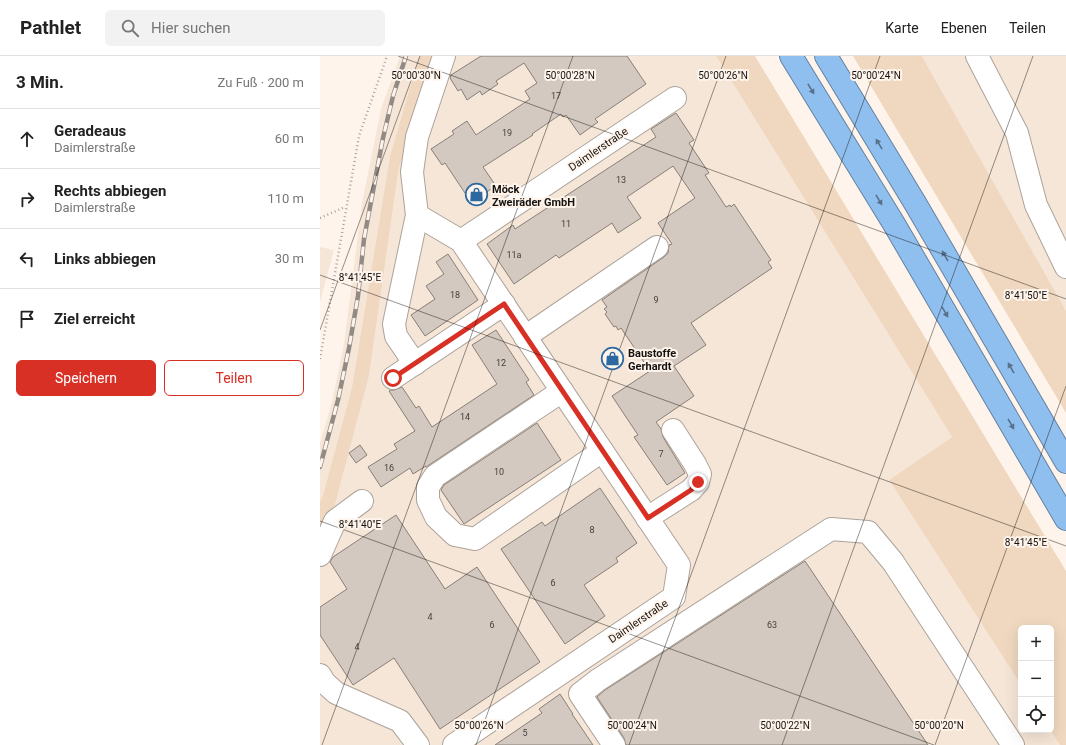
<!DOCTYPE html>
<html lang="de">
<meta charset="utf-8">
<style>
:root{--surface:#fff;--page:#f2f2f2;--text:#222;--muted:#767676;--line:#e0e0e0;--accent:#d93025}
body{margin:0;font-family:Roboto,sans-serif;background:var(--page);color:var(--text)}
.controls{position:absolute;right:12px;bottom:12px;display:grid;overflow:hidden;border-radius:6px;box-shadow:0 4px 16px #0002}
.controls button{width:36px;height:36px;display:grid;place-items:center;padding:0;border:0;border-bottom:1px solid var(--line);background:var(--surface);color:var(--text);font:20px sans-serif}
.stop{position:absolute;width:12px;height:12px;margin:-9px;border:3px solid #d93025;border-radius:50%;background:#fff}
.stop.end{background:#d93025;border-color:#fff;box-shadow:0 1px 4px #0008}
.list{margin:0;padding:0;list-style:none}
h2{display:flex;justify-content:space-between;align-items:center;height:52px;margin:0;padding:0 16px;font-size:17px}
h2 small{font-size:13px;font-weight:400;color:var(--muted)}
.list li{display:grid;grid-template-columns:26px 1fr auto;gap:12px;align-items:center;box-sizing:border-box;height:60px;padding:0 16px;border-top:1px solid var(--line)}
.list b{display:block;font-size:15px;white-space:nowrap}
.list p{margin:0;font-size:13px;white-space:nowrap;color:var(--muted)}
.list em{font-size:13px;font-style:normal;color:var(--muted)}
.actions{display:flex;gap:8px;padding:12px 16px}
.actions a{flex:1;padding:9px 0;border:1px solid var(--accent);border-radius:6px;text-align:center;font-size:14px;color:var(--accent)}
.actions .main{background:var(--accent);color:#fff}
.icon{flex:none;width:22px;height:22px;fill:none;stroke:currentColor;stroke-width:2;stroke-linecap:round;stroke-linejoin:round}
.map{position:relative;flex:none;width:746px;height:689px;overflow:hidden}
header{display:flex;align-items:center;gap:24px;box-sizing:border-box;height:56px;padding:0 20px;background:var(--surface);border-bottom:1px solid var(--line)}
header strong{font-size:19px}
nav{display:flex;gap:22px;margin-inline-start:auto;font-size:14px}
.search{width:280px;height:36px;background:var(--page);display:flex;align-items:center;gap:10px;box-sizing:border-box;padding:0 14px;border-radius:6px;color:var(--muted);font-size:15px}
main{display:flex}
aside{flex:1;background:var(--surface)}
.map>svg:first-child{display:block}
</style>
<header>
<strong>Pathlet</strong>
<div class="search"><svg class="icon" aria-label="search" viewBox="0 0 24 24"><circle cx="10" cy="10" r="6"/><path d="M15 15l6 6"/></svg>Hier suchen</div>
<nav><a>Karte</a><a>Ebenen</a><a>Teilen</a></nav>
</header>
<main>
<aside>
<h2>3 Min.<small>Zu Fuß · 200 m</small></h2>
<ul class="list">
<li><svg class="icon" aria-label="ahead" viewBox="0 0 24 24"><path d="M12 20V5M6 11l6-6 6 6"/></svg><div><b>Geradeaus</b><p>Daimlerstraße</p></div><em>60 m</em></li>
<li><svg class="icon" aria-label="right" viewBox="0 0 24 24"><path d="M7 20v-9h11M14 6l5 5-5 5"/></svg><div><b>Rechts abbiegen</b><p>Daimlerstraße</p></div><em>110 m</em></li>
<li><svg class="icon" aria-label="left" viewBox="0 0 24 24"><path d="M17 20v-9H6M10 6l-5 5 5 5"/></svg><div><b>Links abbiegen</b></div><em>30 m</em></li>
<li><svg class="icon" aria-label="arrive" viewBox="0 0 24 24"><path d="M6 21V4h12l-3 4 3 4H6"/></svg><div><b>Ziel erreicht</b></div></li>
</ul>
<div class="actions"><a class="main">Speichern</a><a>Teilen</a></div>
</aside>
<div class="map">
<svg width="746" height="689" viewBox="0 0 746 689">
<rect width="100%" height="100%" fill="#fff4eb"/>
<g fill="#f6e6d7">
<polygon points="80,0 99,0 70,100 32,331 3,439 0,445 0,387 12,346 24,288 42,147 61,53"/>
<polygon points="119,0 396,0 632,381 569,424 701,629 701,674 730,674 740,689 0,689 0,479 15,449 49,320 79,111"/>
<polygon points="602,0 746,0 746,256 609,12"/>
<polygon points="0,191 14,194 0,246"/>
</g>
<g fill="#f0d8c0">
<polygon points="99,0 119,0 79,111 49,320 15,449 0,479 0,445 3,439 32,331 70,100"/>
<polygon points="396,0 435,0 746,515 746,689 740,689 730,674 731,674 731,572 701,572 701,629 569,424 632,381"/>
<polygon points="533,0 602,0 746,255 746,357"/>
</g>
<g fill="#d3c9c0" stroke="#887f77">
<polygon points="161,0 307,0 326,28 275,63 278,66 260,79 246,59 243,61 241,58 212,78 213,79 163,111 176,130 151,146 125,107 122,109 111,93 134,78 132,75 147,65 156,79 210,43 205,35 217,27 204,7 176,25 178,28 162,39 160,35 147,44 141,33 138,35 130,22 131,19"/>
<polygon points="356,57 374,84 369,87 389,117 385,119 406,151 410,149 411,151 414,148 451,204 448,206 452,212 371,267 386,289 354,310 374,340 336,366 341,373 343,381 365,417 347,429 314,381 318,379 292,340 330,315 301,272 298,274 296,270 294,271 285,258 287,256 284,253 287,251 282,244 344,201 348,197 349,189 352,188 338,167 375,142 353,110 307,141 321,162 298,177 292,167 239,202 236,199 194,228 167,188 193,169 195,173 336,81 331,73"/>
<polygon points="128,198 158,244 105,280 91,259 115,243 106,230 124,218 116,206"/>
<polygon points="176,274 209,324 206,326 214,339 106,411 106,410 93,418 90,412 61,431 48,411 77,393 74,388 95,375 69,335 71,334 74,334 82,331 96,352 99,350 112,371 177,328 152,289"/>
<polygon points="217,367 241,404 144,468 121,434 124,429"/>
<polygon points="40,389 47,399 36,407 29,397"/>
<polygon points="280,432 317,487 296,502 298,506 264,529 285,560 245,588 181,493 222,466 225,470"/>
<polygon points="76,459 125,533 157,511 220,606 120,673 74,602 33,629 0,579 0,551 27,533 10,506 13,501"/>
<polygon points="485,505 608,689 306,689 304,682 277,641 285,634"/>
<polygon points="240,638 253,658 252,658 273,689 175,689 222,657 219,653"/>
</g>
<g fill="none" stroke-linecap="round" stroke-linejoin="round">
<defs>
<g id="minor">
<polyline points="657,0 697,77 716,149 746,211"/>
<polyline points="97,159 141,185 359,509 354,541 134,689"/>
<polyline points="141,185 355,42"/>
<polyline points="205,281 337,191"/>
<polyline points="95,308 76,280 74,268 97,159 92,116 97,81 124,0"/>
<polyline points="73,322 184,248"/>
<polyline points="242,335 115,420 108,431 108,444 116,461 135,479 155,483 282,395"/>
<polyline points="327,462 371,434 378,426 380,418 375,408 353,374"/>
<polyline points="0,499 15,465 42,445"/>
<polyline points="0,619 4,626 16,637 80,665 98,689"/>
<polyline points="294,689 260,638 278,624 511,473 548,476 573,506 693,689"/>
</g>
<g id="highway">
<polyline points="471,0 574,168 746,463"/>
<polyline points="506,0 595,147 746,406"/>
</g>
</defs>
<use href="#minor" stroke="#aca39a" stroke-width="24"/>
<use href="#highway" stroke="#6482a1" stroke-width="24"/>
<g stroke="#aba39c" stroke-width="2.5" stroke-dasharray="1 3" stroke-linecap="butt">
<polyline points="0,162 25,151"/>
<polyline points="0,303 39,80 67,0"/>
</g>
<use href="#minor" stroke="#fff" stroke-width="22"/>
<use href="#highway" stroke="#8fbfef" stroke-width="22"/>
<defs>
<polyline id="rail" points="0,411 18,344 29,292 38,240 44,183 63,82 73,40 86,0"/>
</defs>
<use href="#rail" stroke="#928b85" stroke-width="4.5"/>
<use href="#rail" stroke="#fff4eb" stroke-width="3" stroke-dasharray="9" stroke-linecap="butt"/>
</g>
<defs><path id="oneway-solid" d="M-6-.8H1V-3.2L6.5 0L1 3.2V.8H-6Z"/></defs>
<g fill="#58718a">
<use href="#oneway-solid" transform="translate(491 33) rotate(59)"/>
<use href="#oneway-solid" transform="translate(559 88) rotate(-121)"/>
<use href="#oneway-solid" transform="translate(559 144) rotate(59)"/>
<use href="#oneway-solid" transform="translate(625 200) rotate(-120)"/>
<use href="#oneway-solid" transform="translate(625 256) rotate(60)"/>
<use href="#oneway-solid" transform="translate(691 312) rotate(-120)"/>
<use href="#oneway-solid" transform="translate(691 368) rotate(60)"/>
</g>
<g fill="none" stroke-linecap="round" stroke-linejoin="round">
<polyline stroke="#d93025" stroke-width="5" points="73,322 184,248 328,462 371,434 378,426"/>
</g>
<path fill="none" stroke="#15120f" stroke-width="1" stroke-opacity="0.45" d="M78 0 746 243M0 219 746 490M0 274 100 0M0 465 614 689M2 689 253 0M156 689 406 0M309 689 560 0M462 689 713 0M615 689 746 330"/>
<defs>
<symbol id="shop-ring" viewBox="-11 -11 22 22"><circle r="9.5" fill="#fff4eb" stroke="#2d69a1" stroke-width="1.5"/><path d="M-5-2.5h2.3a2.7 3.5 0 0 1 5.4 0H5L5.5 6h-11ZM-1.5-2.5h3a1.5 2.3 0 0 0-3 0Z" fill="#2d69a1"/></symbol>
</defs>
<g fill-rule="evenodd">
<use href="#shop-ring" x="144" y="126" width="25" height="25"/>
<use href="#shop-ring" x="280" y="290" width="25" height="25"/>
</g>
<g text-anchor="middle" stroke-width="4" stroke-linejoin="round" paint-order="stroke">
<g font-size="9" fill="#44403b">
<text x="236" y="43">17</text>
<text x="187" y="80">19</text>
<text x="301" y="127">13</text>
<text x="246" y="171">11</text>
<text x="194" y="202">11a</text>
<text x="135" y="242">18</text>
<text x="336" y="247">9</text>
<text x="181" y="310">12</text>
<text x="145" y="364">14</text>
<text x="341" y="401">7</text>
<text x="69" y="415">16</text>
<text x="179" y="419">10</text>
<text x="272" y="477">8</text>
<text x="233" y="530">6</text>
<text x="110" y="564">4</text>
<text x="172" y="572">6</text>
<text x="452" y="572">63</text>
<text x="37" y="594">4</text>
<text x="205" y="680">5</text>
</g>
<g font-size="11" fill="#15120f" stroke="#fff4eb">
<text transform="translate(278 93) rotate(-34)" y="4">Daimlerstraße</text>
<text transform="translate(318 565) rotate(-34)" y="4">Daimlerstraße</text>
</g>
<g font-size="11" font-weight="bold" fill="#15120f" stroke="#fff4eb" text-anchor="start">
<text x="172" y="137">Möck<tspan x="172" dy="13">Zweiräder GmbH</tspan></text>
<text x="308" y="301">Baustoffe<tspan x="308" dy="13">Gerhardt</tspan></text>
</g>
</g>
<g font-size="10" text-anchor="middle" fill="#15120f" stroke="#fff4eb" stroke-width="4" stroke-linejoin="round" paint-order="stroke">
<text x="96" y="23">50°00'30"N</text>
<text x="250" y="23">50°00'28"N</text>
<text x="403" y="23">50°00'26"N</text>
<text x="556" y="23">50°00'24"N</text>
<text x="40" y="225">8°41'45"E</text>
<text x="706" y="243">8°41'50"E</text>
<text x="40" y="472">8°41'40"E</text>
<text x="706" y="490">8°41'45"E</text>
<text x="159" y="673">50°00'26"N</text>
<text x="312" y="673">50°00'24"N</text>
<text x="465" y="673">50°00'22"N</text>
<text x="619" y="673">50°00'20"N</text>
</g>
</svg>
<div class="controls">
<button>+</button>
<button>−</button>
<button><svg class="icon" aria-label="locate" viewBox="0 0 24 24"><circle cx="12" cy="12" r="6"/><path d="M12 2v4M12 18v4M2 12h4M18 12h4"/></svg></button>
</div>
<div class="stop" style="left:73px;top:322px"></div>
<div class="stop end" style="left:378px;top:426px"></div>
</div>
</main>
